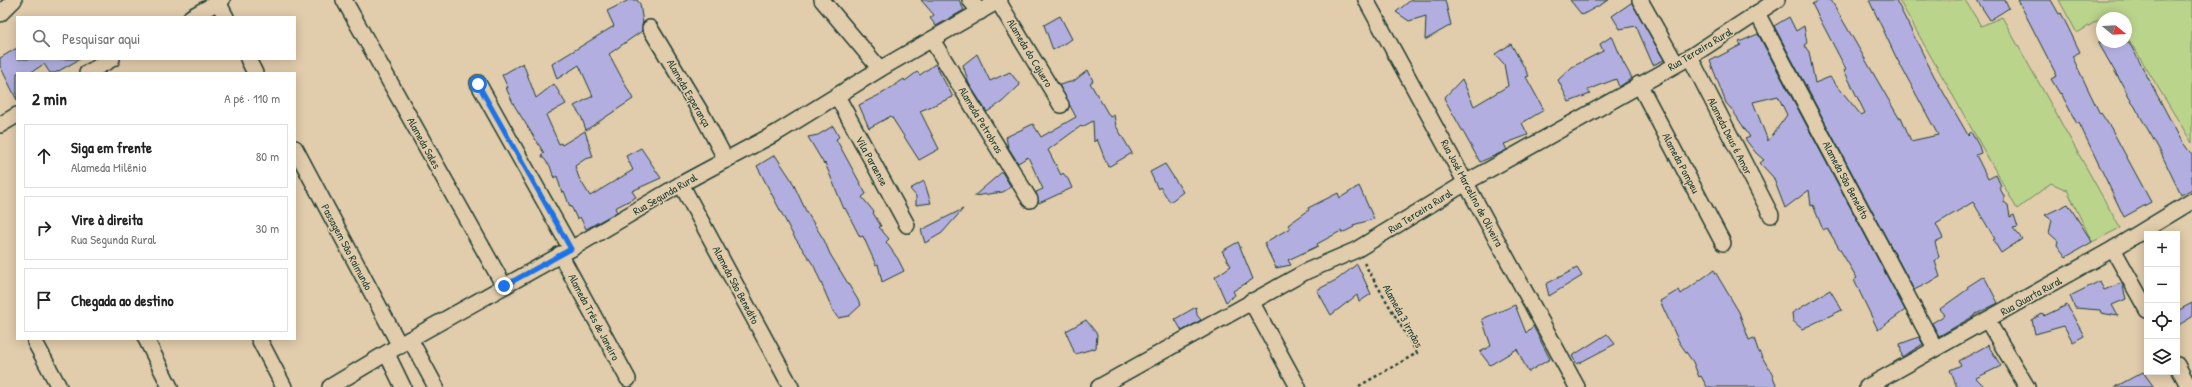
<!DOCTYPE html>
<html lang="pt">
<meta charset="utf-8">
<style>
:root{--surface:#fff;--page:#f6f6f6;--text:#222;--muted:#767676;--line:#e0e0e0}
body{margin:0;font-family:"Patrick Hand",sans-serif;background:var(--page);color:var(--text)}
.controls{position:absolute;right:12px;bottom:12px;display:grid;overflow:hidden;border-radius:0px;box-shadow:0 2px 10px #0003}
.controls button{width:36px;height:36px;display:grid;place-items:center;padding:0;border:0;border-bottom:1px solid var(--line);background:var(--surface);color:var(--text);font:20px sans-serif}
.compass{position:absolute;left:2096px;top:12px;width:36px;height:36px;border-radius:50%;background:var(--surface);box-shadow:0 2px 10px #0003;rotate:108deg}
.stop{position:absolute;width:12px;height:12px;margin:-9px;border:3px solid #1a73e8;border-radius:50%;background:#fff}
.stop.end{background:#1a73e8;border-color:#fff;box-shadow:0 1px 4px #0008}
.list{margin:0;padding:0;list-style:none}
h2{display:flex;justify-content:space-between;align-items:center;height:52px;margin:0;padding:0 16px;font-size:17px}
h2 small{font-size:13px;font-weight:400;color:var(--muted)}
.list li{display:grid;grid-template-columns:26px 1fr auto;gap:12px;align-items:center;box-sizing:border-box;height:64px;margin:0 8px 8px;padding:0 8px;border:1px solid var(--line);border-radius:0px}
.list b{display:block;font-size:15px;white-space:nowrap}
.list p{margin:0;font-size:13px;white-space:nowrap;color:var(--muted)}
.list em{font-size:13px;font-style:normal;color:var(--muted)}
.icon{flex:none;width:22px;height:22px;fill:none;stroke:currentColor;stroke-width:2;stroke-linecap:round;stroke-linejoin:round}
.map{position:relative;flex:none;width:2192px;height:387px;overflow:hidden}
.search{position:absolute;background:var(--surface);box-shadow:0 2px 10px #0003;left:16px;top:16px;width:280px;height:44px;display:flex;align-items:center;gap:10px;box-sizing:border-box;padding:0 14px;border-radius:0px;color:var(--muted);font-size:15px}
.panel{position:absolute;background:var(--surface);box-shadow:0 2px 10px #0003;left:16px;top:72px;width:280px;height:268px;border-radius:0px}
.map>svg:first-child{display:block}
</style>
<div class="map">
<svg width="2192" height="387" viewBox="0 0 2192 387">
<rect width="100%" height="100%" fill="#e1ccab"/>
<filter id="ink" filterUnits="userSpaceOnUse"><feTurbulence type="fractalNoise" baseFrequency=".025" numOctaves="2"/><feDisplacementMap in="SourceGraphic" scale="8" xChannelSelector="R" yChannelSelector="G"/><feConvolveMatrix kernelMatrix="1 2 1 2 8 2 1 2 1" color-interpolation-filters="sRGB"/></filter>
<g filter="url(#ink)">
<g fill="#bbd48b" stroke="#6d8860">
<polygon points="1899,0 1965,0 1981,26 2002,17 2120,228 2092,242 2067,190 2051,183 2017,209"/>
<polygon points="2059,0 2192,0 2192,143 2126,35 2126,18 2116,18 2113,14 2102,18 2077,33"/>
</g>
<g fill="#b2afe0" stroke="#1f3d34" fill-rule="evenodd">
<polygon points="629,0 637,0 640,4 643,23 642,31 609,54 633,99 586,130 581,116 574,106 593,96 579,65 557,79 552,64 614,26 607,11"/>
<polygon points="921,0 959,0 964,10 936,26 930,18 934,15"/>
<polygon points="1411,0 1445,0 1451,25 1425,40 1426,16 1409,21 1396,12"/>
<polygon points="1570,0 1609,0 1582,15"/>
<polygon points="1820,0 1831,0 1899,118 1901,117 1911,141 1938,135 1896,57 1869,0 1896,0 1934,76 1968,135 1971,132 1979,146 1981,153 1976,155 1988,179 1996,175 2001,186 1999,187 2004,196 2004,202 2008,205 2010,217 2014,215 2018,227 2013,228 2022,239 2001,253 1993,240 1995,239 1973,202 1936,224 1943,238 1935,242 1939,257 1935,261 1940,277 1914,290 1774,26 1789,17 1796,31 1804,26 1807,43 1804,45 1809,52 1815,83 1830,77 1861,115 1865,113 1844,70 1846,69 1812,4"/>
<polygon points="1977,0 2005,0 2009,8 1990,20"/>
<polygon points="2018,0 2051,0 2059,14 2061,13 2080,52 2072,56 2100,114 2101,113 2111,128 2151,202 2124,217 2079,123 2077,124 2061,93 2060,94 2051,79 2057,76"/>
<polygon points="1631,3 1632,3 1664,60 1653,65 1636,26 1620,29 1612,16"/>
<polygon points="1060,16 1072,39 1053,50 1044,25"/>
<path d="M1758 34 1905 310 1878 330 1854 280 1857 278 1827 228 1823 230 1813 205 1811 206 1809 190 1785 208 1773 177 1760 163 1764 160 1756 153 1745 139 1750 137 1733 111 1726 103 1710 61 1741 45 1739 42ZM1778 96 1787 115 1768 141 1753 102Z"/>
<polygon points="1612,36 1623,62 1632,78 1619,87 1616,79 1588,90 1590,94 1569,102 1558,80 1572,67 1603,51 1600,44"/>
<polygon points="2098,42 2129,42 2181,140 2192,155 2192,189 2181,195 2159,149"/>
<polygon points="1511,44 1529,76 1526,77 1544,110 1522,123 1528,135 1504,144 1507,150 1480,162 1444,98 1462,79 1474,106 1508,86 1504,64 1495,54"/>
<polygon points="17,48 17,59 80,59 55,73 50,73 44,64 30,73 17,73 17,100 0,66 0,58"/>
<polygon points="977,54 990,81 1010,72 1020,85 1002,102 987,112 969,84 963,65"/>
<polygon points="523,63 536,98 554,84 566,104 546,115 559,144 561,143 562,145 585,131 593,157 585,159 575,166 579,178 590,196 633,170 626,156 641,148 661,178 632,191 636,197 615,208 617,212 586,229 580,217 577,219 571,206 570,207 564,191 562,193 557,176 554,178 550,166 541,155 544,153 514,105 506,88 508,88 502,75"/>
<polygon points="935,64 953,97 920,111 939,149 919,160 891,116 869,128 859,105 883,93 904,79 905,81 917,72 920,75"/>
<polygon points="1088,70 1093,81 1090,83 1110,117 1114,115 1116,126 1132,153 1108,167 1097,139 1094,142 1093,121 1082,127 1081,126 1048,150 1061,175 1063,173 1068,179 1072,188 1039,203 1036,192 1043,189 1028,157 1018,163 1008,147 1006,137 1033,124 1041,137 1076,117 1059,85 1074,81"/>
<polygon points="833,126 839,137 836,139 866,194 862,197 874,212 873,213 881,226 879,227 889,239 886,242 898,259 904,271 882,282 878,264 876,265 863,236 860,237 845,208 844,209 825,163 824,164 808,137 818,135"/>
<polygon points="775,155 791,179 806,211 824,240 830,254 861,305 849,316 838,318 833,311 814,266 793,235 757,166"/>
<polygon points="1165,164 1183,192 1170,202 1160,187 1158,189 1150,172"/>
<polygon points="1002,172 1011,187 1003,192 974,196"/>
<polygon points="924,181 931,203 916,205 916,196 910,189"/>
<polygon points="1359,186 1374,219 1353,225 1354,227 1342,233 1341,231 1317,244 1318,246 1288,260 1291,265 1276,268 1264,243 1290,228 1288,225 1309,210 1308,208 1338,193 1340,198"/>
<polygon points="2068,204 2092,242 2066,257 2057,245 2058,241 2049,233 2052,220 2045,215"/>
<polygon points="963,209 942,233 925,243 921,230"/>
<polygon points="1238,242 1253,279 1233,291 1235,295 1226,302 1215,277 1231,266 1222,251"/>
<polygon points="1357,264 1371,294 1359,302 1357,295 1331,315 1317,290 1338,279"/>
<polygon points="1577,268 1582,276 1549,296 1546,284"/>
<polygon points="1714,270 1739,312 1749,340 1754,338 1758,350 1772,374 1777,387 1707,387 1701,376 1699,377 1693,362 1679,342 1660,301 1679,290 1681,294"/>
<polygon points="1984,276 1998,303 1974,315 1974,316 1939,336 1932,323 1945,315 1940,309 1968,289 1967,287"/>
<polygon points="2100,281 2104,290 2122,283 2126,299 2112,305 2118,316 2101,313 2100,310 2075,308 2070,296"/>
<polygon points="1830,290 1842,310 1802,329 1793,321 1792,313"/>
<polygon points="2192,303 2192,317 2177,326 2177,311"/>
<polygon points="1515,305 1526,333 1533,326 1550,359 1528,372 1517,349 1490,365 1480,352 1491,346 1482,319"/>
<polygon points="2067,305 2084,336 2073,342 2064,326 2035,334 2032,320 2042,314 2044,316"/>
<polygon points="1196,307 1197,315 1201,320 1182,331 1175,319"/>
<polygon points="1086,320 1097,334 1096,348 1075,354 1066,331"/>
<polygon points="1607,334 1615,344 1577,364 1572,356"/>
<polygon points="1919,337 1923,344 1902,357 1900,344"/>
<polygon points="1988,345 2001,366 1976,378 1985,387 1957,387 1950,370 1961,365 1959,361"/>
<polygon points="2143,372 2154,387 2115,387"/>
</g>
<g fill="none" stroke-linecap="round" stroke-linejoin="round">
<defs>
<g id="minor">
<polyline points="344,0 504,286"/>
<polyline points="822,0 880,69"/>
<polyline points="970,0 980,12"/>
<polyline points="1366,0 1577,387"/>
<polyline points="1640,0 1676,64"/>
<polyline points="998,1 1061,105"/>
<polyline points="218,2 226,17"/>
<polyline points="1757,13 1935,348"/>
<polyline points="0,14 14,0"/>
<polyline points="191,17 222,0"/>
<polyline points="650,28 703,116 726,160"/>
<polyline points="932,40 1030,200"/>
<polyline points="1690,57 1771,215"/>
<polyline points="248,59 255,73"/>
<polyline points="87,73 112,59"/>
<polyline points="478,83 571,249"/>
<polyline points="1639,84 1723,243"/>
<polyline points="837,96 907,225"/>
<polyline points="0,125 17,115"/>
<polyline points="295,148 400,346"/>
<polyline points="681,184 791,387"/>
<polyline points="2113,249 2147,310"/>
<polyline points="560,254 628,379"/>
<polyline points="1251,301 1298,387"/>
<polyline points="1987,320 2027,387"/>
<polyline points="146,339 170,387"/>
<polyline points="259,339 284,387"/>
<polyline points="410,339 436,387"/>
<polyline points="35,342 59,387"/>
<polyline points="387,354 403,387"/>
<polyline points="2177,365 2189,387"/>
<polyline points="330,387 410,339 571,249 681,184 778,132 880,69 1000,0"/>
<polyline points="1099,387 1307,271 1356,250 1467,182 1690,57 1777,0"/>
<polyline points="1867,387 2113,249 2192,201"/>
</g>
</defs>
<use href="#minor" stroke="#1f3d34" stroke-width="18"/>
<polyline stroke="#1f3d34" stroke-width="2.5" stroke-dasharray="3 3" stroke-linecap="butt" points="1359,386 1417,353 1364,263"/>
<use href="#minor" stroke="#e1ccab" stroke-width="15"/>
</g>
</g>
<g fill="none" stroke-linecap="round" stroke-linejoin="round" filter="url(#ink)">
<polyline stroke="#1a73e8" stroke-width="5" points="478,84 571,249 504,286"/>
</g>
<g text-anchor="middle" stroke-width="3" stroke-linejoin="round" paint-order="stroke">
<g font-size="11" fill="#1f3d34" stroke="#e1ccab">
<text transform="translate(1700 49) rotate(-31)" y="4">Rua Terceira Rural</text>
<text transform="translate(1030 53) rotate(59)" y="4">Alameda do Cajuero</text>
<text transform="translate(689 93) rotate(60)" y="4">Alameda Esperança</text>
<text transform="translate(981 120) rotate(59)" y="4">Alameda Petrobras</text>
<text transform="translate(1730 136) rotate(63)" y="4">Alameda Deus é Amor</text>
<text transform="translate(424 143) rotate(61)" y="4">Alameda Sales</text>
<text transform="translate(872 161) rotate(61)" y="4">Vila Paraense</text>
<text transform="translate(1681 163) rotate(62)" y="4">Alameda Pompeu</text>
<text transform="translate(1846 180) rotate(62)" y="4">Alameda São Benedito</text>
<text transform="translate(1472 193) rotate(62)" y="4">Rua José Marcelino de Oliveira</text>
<text transform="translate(665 194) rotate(-30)" y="4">Rua Segunda Rural</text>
<text transform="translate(1420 211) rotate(-32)" y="4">Rua Terceira Rural</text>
<text transform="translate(347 247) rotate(62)" y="4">Passagem São Raimundo</text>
<text transform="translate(736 285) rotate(62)" y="4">Alameda São Benedito</text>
<text transform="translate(2031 296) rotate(-29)" y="4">Rua Quarta Rural</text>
<text transform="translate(1403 316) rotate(61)" y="4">Alameda 3 irmãos</text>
<text transform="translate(594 317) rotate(62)" y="4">Alameda Três de Janeiro</text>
</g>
</g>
</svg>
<div class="controls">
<button>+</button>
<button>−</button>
<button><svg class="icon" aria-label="locate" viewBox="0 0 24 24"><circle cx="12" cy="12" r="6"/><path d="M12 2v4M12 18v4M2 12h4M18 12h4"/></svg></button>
<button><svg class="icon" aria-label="layers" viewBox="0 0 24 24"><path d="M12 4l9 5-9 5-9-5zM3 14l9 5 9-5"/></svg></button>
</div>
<svg class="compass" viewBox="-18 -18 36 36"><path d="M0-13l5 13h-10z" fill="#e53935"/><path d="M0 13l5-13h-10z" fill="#767676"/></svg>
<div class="stop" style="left:478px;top:84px"></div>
<div class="stop end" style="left:504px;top:286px"></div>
<div class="search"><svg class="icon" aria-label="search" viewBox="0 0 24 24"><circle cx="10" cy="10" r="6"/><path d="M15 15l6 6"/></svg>Pesquisar aqui</div>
<section class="panel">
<h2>2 min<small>A pé · 110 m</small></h2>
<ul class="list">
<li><svg class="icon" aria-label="ahead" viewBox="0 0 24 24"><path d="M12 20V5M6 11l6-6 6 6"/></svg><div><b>Siga em frente</b><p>Alameda Milênio</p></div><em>80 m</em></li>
<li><svg class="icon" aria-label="right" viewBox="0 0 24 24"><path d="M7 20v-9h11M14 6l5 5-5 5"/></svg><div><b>Vire à direita</b><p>Rua Segunda Rural</p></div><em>30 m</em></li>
<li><svg class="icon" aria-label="arrive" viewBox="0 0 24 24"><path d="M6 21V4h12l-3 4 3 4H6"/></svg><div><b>Chegada ao destino</b></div></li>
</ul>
</section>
</div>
